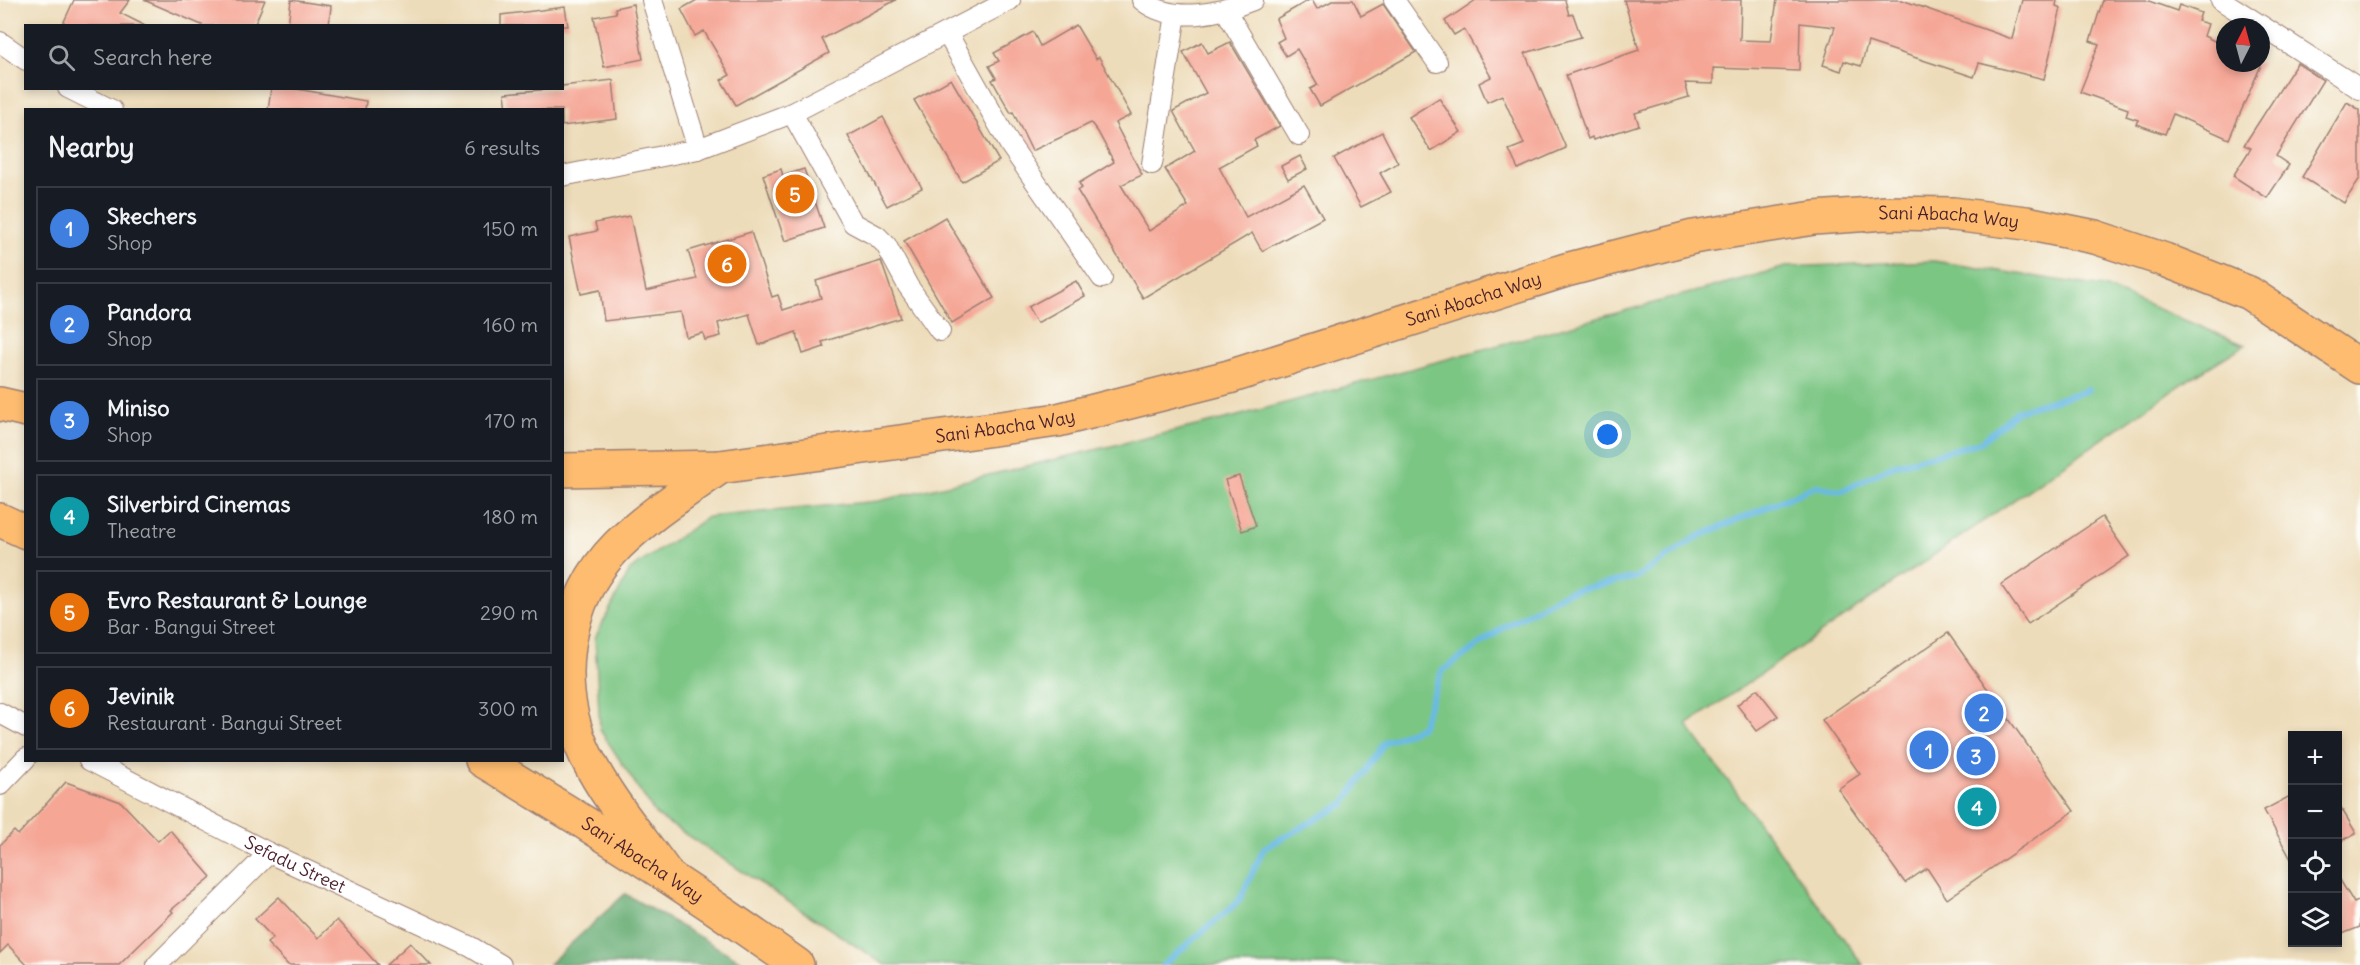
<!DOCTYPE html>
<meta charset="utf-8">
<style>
:root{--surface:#171b24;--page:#242831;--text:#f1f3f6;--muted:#9ea1a6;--line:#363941;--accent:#db2777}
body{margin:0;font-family:Delius,sans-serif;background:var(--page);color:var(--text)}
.controls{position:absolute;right:18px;bottom:18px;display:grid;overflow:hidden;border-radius:0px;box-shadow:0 3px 9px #0003}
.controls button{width:54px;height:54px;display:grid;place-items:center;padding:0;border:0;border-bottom:2px solid var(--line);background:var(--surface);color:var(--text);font:30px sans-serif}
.compass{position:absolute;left:2216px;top:18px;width:54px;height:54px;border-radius:50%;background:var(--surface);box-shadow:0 3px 9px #0003;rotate:6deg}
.you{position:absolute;left:1608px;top:435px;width:21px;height:21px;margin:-15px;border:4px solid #fff;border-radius:50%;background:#1a73e8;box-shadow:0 0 0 9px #1a73e833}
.badge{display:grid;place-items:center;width:39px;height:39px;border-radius:50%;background:var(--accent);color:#fff;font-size:20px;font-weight:700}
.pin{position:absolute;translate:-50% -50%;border:3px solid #fff;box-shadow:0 2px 6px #0006}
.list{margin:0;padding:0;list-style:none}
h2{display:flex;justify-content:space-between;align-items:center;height:78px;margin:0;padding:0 24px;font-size:26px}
h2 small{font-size:20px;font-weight:400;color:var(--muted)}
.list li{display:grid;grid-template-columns:39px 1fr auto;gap:18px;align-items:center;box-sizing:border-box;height:84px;margin:0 12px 12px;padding:0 12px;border:2px solid var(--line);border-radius:0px}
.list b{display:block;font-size:22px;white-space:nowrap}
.list p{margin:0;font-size:20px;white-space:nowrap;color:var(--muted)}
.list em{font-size:20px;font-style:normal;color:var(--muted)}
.icon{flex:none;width:33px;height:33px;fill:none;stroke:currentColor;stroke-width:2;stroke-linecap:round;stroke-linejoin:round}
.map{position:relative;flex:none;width:2360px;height:965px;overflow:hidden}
.search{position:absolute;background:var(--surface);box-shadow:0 3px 9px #0003;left:24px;top:24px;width:540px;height:66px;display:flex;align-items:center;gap:15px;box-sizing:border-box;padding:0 21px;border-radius:0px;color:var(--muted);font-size:22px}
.panel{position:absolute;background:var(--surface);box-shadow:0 3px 9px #0003;left:24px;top:108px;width:540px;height:654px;border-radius:0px}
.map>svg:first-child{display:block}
</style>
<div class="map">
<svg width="2360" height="965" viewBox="0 0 2360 965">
<rect width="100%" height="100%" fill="#fdfcf7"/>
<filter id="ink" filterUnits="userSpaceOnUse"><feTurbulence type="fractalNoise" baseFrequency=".0167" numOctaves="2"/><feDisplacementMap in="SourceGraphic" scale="12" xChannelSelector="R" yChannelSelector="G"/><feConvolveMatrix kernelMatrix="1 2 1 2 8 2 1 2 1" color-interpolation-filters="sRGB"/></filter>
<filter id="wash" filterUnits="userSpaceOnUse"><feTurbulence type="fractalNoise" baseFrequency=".008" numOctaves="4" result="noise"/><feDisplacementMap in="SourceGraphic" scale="24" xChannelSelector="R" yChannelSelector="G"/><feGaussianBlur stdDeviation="1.35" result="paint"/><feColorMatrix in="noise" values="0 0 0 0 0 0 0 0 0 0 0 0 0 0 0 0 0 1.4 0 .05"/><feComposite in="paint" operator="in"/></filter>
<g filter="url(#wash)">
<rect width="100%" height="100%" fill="#eddcb9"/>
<polygon fill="#7cc684" stroke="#637258" stroke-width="1.5" points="1934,261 2104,287 2245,345 2191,378 1687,725 1863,965 885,965 656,815 600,730 595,638 630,570 708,517 879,501 1234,417 1786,267"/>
<polygon fill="#65ab72" stroke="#58654e" stroke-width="1.5" points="625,894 748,965 549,964"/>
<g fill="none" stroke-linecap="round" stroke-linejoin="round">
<polyline stroke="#69bae4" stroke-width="6" points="1163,965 1239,901 1264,848 1344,804 1385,742 1421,727 1442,671 1504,627 1567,592 1637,577 1697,537 1816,486 1842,491 1892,466 1981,442 2017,411 2088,390"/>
</g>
<g id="blocks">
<g fill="#f5a695">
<polygon points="74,0 130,0 120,13 146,26 62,26"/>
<polygon points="144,0 265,0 254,26 204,26"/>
<polygon points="291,0 331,6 329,26 288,26"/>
<polygon points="697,0 896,0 822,39 829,53 736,105 721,80 730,75 704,31 695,36 681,9"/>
<polygon points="1309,0 1312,0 1317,9 1334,0 1353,0 1361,16 1383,4 1416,52 1320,106 1310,89 1318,85 1297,49 1286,56 1277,42 1284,38 1276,19"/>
<polygon points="1476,0 1565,0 1569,15 1573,14 1581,37 1525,53 1566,148 1518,169 1509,150 1524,144 1502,95 1487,102 1479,83 1491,77 1464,29 1454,35 1445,21"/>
<polygon points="1624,0 1741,0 1740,40 1771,41 1777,0 1902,0 2012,39 2022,0 2057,0 2056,6 2061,8 2044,79 1979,63 1974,77 1868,42 1861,66 1844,61 1841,71 1823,65 1835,27 1800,23 1799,71 1713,68 1713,84 1685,83 1689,97 1635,113 1639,125 1593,140 1592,137 1588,139 1566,75 1639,50"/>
<polygon points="2103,0 2146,0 2177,11 2179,5 2201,13 2198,21 2208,24 2204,36 2225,46 2225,63 2262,63 2229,139 2173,114 2165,134 2136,124 2138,120 2126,116 2128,109 2080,92 2099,44 2090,41"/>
<polygon points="633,4 643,59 604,67 594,17 616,13 615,8"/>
<polygon points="565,7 568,26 501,26 501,15"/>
<polygon points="1076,25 1096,59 1099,57 1131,115 1115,123 1142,175 1121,185 1149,231 1188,206 1165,169 1195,151 1173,111 1206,93 1183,52 1202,42 1208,53 1230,42 1280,126 1254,140 1257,146 1219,167 1246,217 1304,185 1323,218 1262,251 1252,233 1143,298 1077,190 1082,188 1079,183 1114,162 1098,132 1091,123 1032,151 1013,112 1011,113 992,80 996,78 989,66 999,61 994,53 1033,32 1040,46"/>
<polygon points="2297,63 2323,80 2276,156 2289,165 2267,198 2233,176 2251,148 2244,145"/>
<polygon points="951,79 999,161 962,182 914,100"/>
<polygon points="613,80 617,119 562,126 562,110 507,110 505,93 562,88 562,86"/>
<polygon points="271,88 291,88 366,101 365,110 268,110"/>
<polygon points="1439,98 1461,132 1431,151 1409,117"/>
<polygon points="2347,102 2360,110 2360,178 2344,203 2302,177"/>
<polygon points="883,117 922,188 887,206 848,136"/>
<polygon points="1382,132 1398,163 1380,173 1391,192 1361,207 1334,158"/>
<polygon points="1300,156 1307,169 1288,179 1281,166"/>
<polygon points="781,169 783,176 804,169 824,228 785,241 763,175"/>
<polygon points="630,216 646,291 697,279 688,251 751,232 772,297 778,295 783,310 821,298 816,281 881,261 901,318 822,342 824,347 803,354 796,332 759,345 749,314 718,323 721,336 705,340 703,333 686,337 681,312 604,321 600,290 581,294 569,237 597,231 595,223"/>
<polygon points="945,217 994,298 952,323 904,241"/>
<polygon points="1076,281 1085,296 1037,323 1028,307"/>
<polygon points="1239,476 1256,526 1242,531 1225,480"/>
<polygon points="2102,517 2129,556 2028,624 2001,585"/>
<polygon points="1948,633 2074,811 1947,899 1927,868 1905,883 1838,789 1860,774 1822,720"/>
<polygon points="1757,689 1778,716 1757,731 1737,705"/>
<polygon points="66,782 121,802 158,841 170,830 211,877 171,910 173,912 119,965 27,965 8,945 0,953 0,845 14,831 18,835"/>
<polygon points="2292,795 2292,861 2264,810"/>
<polygon points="2337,801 2356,833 2337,843"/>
<polygon points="2337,875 2354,903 2360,900 2360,927 2337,936"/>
<polygon points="279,897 318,938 337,920 378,965 288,965 267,943 273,938 255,919"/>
<polygon points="410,943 431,965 386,965"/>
</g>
</g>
</g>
<g filter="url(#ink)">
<use href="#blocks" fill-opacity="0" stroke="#9c7e72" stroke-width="1.5"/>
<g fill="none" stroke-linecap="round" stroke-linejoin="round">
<defs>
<g id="street">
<polyline points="652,0 698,149"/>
<path d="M1142 0C1172 25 1221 13 1253 0"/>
<polyline points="1394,0 1437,62"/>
<polyline points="2221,0 2360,89"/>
<polyline points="1226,11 1299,135"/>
<polyline points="947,33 1010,145 1102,278"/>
<polyline points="0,42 26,60"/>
<polyline points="68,88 112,110"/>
<polyline points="792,113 853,223 877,236 886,245 908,286 940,331"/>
<polyline points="1152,164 1176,14"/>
<polyline points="562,176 698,149 792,113 1010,0"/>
<polyline points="0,713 26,727"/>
<path id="s1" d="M89 760 269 853 471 947 501 965"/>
<polyline points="0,785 26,758"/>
<polyline points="157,965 269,853"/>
</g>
<g id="highway">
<polyline points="0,404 26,410"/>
<path id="s2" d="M562 470 720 467 1058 420 1229 377 1566 270 1693 237 1814 218 1886 213 1953 214 2026 223 2095 237 2165 260 2249 293 2360 367"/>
<polyline points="0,520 26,532"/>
<path id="s3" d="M482 760C590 824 695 892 797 965"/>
<path d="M668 876C641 838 607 799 586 756 553 687 563 600 618 545 649 515 685 492 720 467"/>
</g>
</defs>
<use href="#street" stroke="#9c7e72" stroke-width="22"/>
<use href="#highway" stroke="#9c7e72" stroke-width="36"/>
<use href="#street" stroke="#fff" stroke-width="20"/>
<use href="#highway" stroke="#fdbc70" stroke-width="33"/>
</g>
</g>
<g text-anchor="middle" stroke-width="6" stroke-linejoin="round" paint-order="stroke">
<g font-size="18" fill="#4a1f2b" stroke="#fdfcf7">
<text dy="6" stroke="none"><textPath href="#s2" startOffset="1418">Sani Abacha Way</textPath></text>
<text dy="6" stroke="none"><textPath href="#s2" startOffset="932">Sani Abacha Way</textPath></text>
<text dy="6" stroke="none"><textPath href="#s2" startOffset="446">Sani Abacha Way</textPath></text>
<text dy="6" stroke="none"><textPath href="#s3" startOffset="189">Sani Abacha Way</textPath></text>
<text dy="6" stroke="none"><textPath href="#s1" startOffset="231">Sefadu Street</textPath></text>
</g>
</g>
</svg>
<div class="controls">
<button>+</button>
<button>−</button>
<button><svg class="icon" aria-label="locate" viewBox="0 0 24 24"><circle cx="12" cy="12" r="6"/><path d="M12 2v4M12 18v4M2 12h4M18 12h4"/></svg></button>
<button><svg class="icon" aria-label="layers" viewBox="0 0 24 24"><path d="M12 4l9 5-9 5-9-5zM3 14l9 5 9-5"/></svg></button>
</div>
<svg class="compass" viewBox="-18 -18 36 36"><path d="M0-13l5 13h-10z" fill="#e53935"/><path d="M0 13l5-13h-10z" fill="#9ea1a6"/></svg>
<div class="you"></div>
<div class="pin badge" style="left:1929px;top:750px;background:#3f7fe0">1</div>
<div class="pin badge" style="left:1984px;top:713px;background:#3f7fe0">2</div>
<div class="pin badge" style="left:1976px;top:756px;background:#3f7fe0">3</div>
<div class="pin badge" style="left:1977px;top:807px;background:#0f9aa8">4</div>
<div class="pin badge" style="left:795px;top:194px;background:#e8710a">5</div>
<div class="pin badge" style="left:727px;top:264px;background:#e8710a">6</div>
<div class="search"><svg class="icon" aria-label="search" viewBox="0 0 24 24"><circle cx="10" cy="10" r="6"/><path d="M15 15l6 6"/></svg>Search here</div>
<section class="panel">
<h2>Nearby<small>6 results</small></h2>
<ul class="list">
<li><span class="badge" style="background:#3f7fe0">1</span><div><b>Skechers</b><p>Shop</p></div><em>150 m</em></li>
<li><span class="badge" style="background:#3f7fe0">2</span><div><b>Pandora</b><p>Shop</p></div><em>160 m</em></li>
<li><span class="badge" style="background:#3f7fe0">3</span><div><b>Miniso</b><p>Shop</p></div><em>170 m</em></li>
<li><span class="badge" style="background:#0f9aa8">4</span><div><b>Silverbird Cinemas</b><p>Theatre</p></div><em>180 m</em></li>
<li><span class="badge" style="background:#e8710a">5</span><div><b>Evro Restaurant &amp; Lounge</b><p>Bar · Bangui Street</p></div><em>290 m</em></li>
<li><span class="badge" style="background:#e8710a">6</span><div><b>Jevinik</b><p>Restaurant · Bangui Street</p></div><em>300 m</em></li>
</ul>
</section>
</div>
